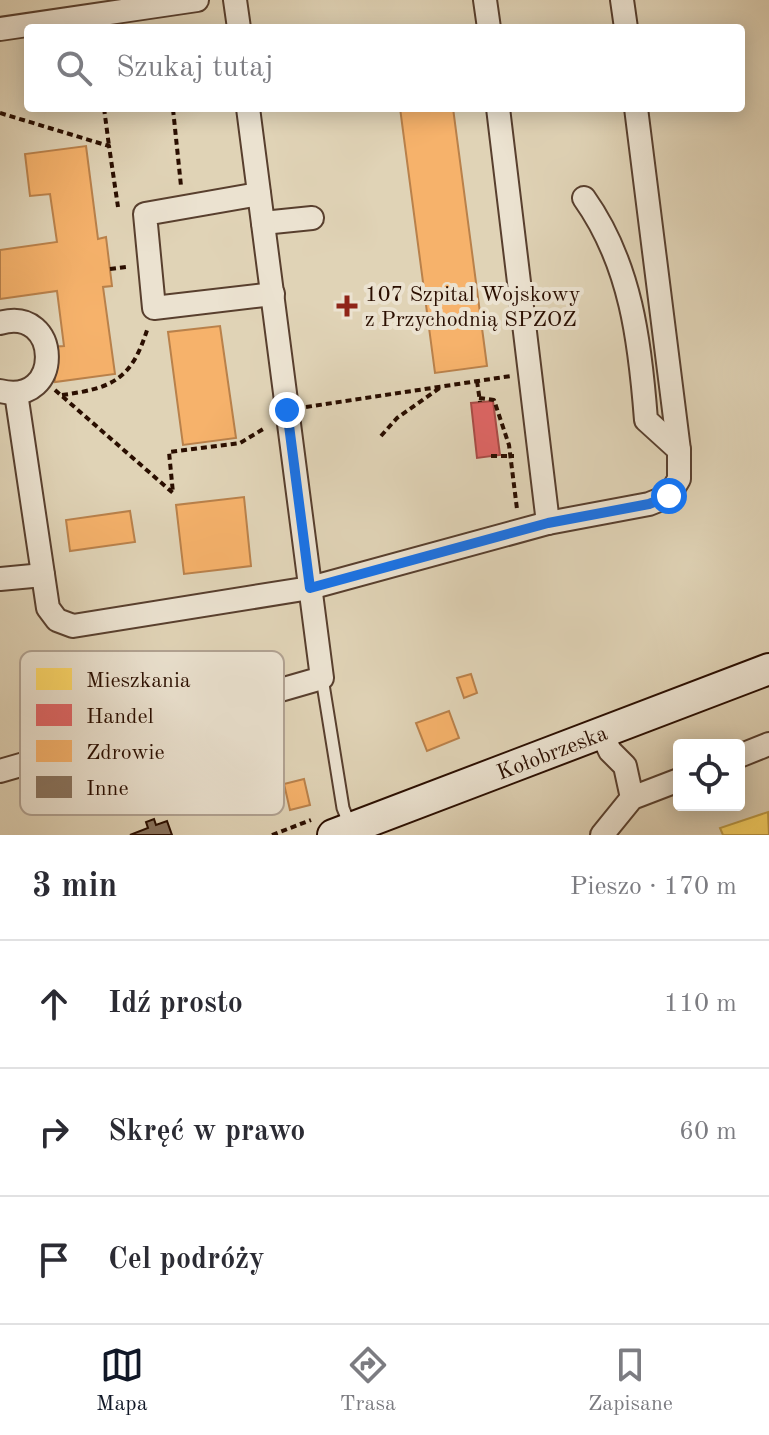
<!DOCTYPE html>
<html lang="pl">
<meta charset="utf-8">
<style>
:root{--surface:#fff;--page:#f2f2f3;--text:#2b2b33;--muted:#7c7c81;--line:#e1e1e2;--accent:#111827}
body{margin:0;font-family:"Old Standard TT",serif;background:var(--page);color:var(--text)}
.controls{position:absolute;right:24px;bottom:24px;display:grid;overflow:hidden;border-radius:8px;box-shadow:0 4px 20px #0003}
.controls button{width:72px;height:72px;display:grid;place-items:center;padding:0;border:0;border-bottom:2px solid var(--line);background:var(--surface);color:var(--text);font:40px sans-serif}
.stop{position:absolute;width:24px;height:24px;margin:-18px;border:6px solid #1a73e8;border-radius:50%;background:#fff}
.stop.end{background:#1a73e8;border-color:#fff;box-shadow:0 2px 8px #0008}
.list{margin:0;padding:0;list-style:none}
h2{display:flex;justify-content:space-between;align-items:center;height:104px;margin:0;padding:0 32px;font-size:34px}
h2 small{font-size:26px;font-weight:400;color:var(--muted)}
.list li{display:grid;grid-template-columns:52px 1fr auto;gap:24px;align-items:center;box-sizing:border-box;height:128px;padding:0 32px;border-top:2px solid var(--line)}
.list b{display:block;font-size:30px;white-space:nowrap}
.list em{font-size:26px;font-style:normal;color:var(--muted)}
.icon{flex:none;width:44px;height:44px;fill:none;stroke:currentColor;stroke-width:2;stroke-linecap:round;stroke-linejoin:round}
.map{position:relative;flex:none;width:769px;height:835px;overflow:hidden}
.search{position:absolute;background:var(--surface);box-shadow:0 4px 20px #0003;left:24px;right:24px;top:24px;height:88px;display:flex;align-items:center;gap:20px;box-sizing:border-box;padding:0 28px;border-radius:8px;color:var(--muted);font-size:30px}
.sheet{height:488px;background:var(--surface)}
nav{display:flex;justify-content:space-around;align-items:center;box-sizing:border-box;height:112px;border-top:2px solid var(--line);background:var(--surface);font-size:22px;color:var(--muted)}
nav a{display:grid;justify-items:center;gap:4px}
nav .on{color:var(--accent)}
.map>svg:first-child{display:block}
</style>
<div class="map">
<svg width="769" height="835" viewBox="0 0 769 835">
<rect width="100%" height="100%" fill="#e0d3b6"/>
<filter id="stains"><feTurbulence type="fractalNoise" baseFrequency=".0025" numOctaves="4"/><feColorMatrix values="0 0 0 0 .2 0 0 0 0 .09 0 0 0 0 .02 0 0 0 .5 -.17"/></filter>
<radialGradient id="worn" r=".72"><stop offset=".6" stop-color="#630" stop-opacity="0"/><stop offset="1" stop-color="#630" stop-opacity=".3"/></radialGradient>
<polygon fill="#ffd966" stroke="#bf9c47" stroke-width="2" points="768,812 769,835 723,835 720,828"/>
<polygon fill="#e06666" stroke="#a94c47" stroke-width="2" points="493,401 500,455 477,458 471,403"/>
<g fill="#f6b26b" stroke="#b9814b" stroke-width="2">
<polygon points="400,108 453,108 487,366 435,373"/>
<polygon points="86,146 98,239 106,237 112,286 103,287 115,374 55,382 51,347 64,346 57,291 0,299 0,250 57,242 50,194 30,196 25,154"/>
<polygon points="220,326 236,438 183,445 168,332"/>
<polygon points="244,497 251,566 184,574 176,505"/>
<polygon points="130,511 135,542 70,551 66,520"/>
<polygon points="471,674 477,693 464,698 457,678"/>
<polygon points="449,711 459,738 427,751 416,723"/>
<polygon points="304,779 310,805 290,810 284,784"/>
</g>
<polygon fill="#89745f" stroke="#2a0e00" stroke-width="2" points="154,819 156,825 167,821 172,835 130,835 148,828 146,822"/>
<g fill="none" stroke-linecap="round" stroke-linejoin="round">
<defs>
<polyline id="service" points="322,678 343,808 351,828"/>
<g id="minor">
<polyline points="235,0 239,28"/>
<polyline points="485,0 489,28"/>
<polyline points="622,0 626,28"/>
<polyline points="0,29 197,0"/>
<polyline points="498,108 548,523"/>
<polyline points="259,194 145,214 154,308 273,294"/>
<path d="M584 198C631 264 640 342 646 420L679 450"/>
<polyline points="263,223 312,218"/>
<path d="M0 323C61 305 64 407 0 391"/>
<polyline points="16,393 48,608 57,620 73,626 310,588 548,523 649,504 669,496 679,479 679,450 636,108"/>
<polyline points="0,579 43,575"/>
<polyline points="601,732 610,751 625,766 632,798"/>
<polyline points="739,756 769,744"/>
<polyline points="0,771 322,678 248,108"/>
<polyline points="602,835 632,798 679,780"/>
</g>
<g id="secondary">
<path id="s1" d="M333 835 769 669"/>
</g>
</defs>
<use href="#service" stroke="#583f2e" stroke-width="15"/>
<use href="#minor" stroke="#583f2e" stroke-width="26"/>
<use href="#secondary" stroke="#2a0e00" stroke-width="34"/>
<g stroke="#2a0e00" stroke-width="4" stroke-dasharray="6 4" stroke-linecap="butt">
<polyline points="104,108 109,146"/>
<polyline points="173,109 181,186"/>
<polyline points="0,113 109,146 118,207"/>
<polyline points="110,269 126,267"/>
<polyline points="477,381 480,402"/>
<polyline points="55,390 173,493 169,452 240,443 265,428"/>
<path d="M62 395C114 388 132 379 148 327"/>
<polyline points="479,398 494,400 509,445 517,509"/>
<polyline points="306,407 511,376"/>
<polyline points="381,436 397,418 441,387"/>
<polyline points="491,456 514,456"/>
<polyline points="272,835 311,820"/>
</g>
<use href="#service" stroke="#ebe2d0" stroke-width="11"/>
<use href="#minor" stroke="#ebe2d0" stroke-width="22"/>
<use href="#secondary" stroke="#ebe2d0" stroke-width="30"/>
</g>
<g fill="none" stroke-linecap="round" stroke-linejoin="round">
<polyline stroke="#1a73e8" stroke-width="10" points="287,410 310,588 548,523 649,504 669,496"/>
</g>
<path fill="#8f2418" stroke="#ebe2d0" stroke-width="3" d="M343 294h8v8h8v8h-8v8h-8v-8h-8v-8h8z"/>
<g text-anchor="middle" stroke-width="8" stroke-linejoin="round" paint-order="stroke">
<g font-size="22" fill="#2a0e00" stroke="#ebe2d0" text-anchor="start">
<text x="365" y="301">107 Szpital Wojskowy<tspan x="365" dy="25">z Przychodnią SPZOZ</tspan></text>
</g>
<g font-size="22" fill="#2a0e00" stroke="#ebe2d0">
<text dy="8" stroke="none"><textPath href="#s1" startOffset="234">Kołobrzeska</textPath></text>
</g>
</g>
<rect x="20" y="651" width="264" height="164" rx="12" fill="#ebe2d0" stroke="#b1a292" stroke-width="2"/>
<rect x="36" y="668" width="36" height="22" fill="#ffd966"/>
<rect x="36" y="704" width="36" height="22" fill="#e06666"/>
<rect x="36" y="740" width="36" height="22" fill="#f6b26b"/>
<rect x="36" y="776" width="36" height="22" fill="#89745f"/>
<g font-size="22" fill="#2a0e00">
<text x="86" y="687">Mieszkania</text>
<text x="86" y="723">Handel</text>
<text x="86" y="759">Zdrowie</text>
<text x="86" y="795">Inne</text>
</g>
<rect width="100%" height="100%" filter="url(#stains)"/>
<rect width="100%" height="100%" fill="url(#worn)"/>
</svg>
<div class="controls">
<button><svg class="icon" aria-label="locate" viewBox="0 0 24 24"><circle cx="12" cy="12" r="6"/><path d="M12 2v4M12 18v4M2 12h4M18 12h4"/></svg></button>
</div>
<div class="stop" style="left:669px;top:496px"></div>
<div class="stop end" style="left:287px;top:410px"></div>
<div class="search"><svg class="icon" aria-label="search" viewBox="0 0 24 24"><circle cx="10" cy="10" r="6"/><path d="M15 15l6 6"/></svg>Szukaj tutaj</div>
</div>
<section class="sheet">
<h2>3 min<small>Pieszo · 170 m</small></h2>
<ul class="list">
<li><svg class="icon" aria-label="ahead" viewBox="0 0 24 24"><path d="M12 20V5M6 11l6-6 6 6"/></svg><div><b>Idź prosto</b></div><em>110 m</em></li>
<li><svg class="icon" aria-label="right" viewBox="0 0 24 24"><path d="M7 20v-9h11M14 6l5 5-5 5"/></svg><div><b>Skręć w prawo</b></div><em>60 m</em></li>
<li><svg class="icon" aria-label="arrive" viewBox="0 0 24 24"><path d="M6 21V4h12l-3 4 3 4H6"/></svg><div><b>Cel podróży</b></div></li>
</ul>
</section>
<nav>
<a class="on"><svg class="icon" aria-label="map" viewBox="0 0 24 24"><path d="M3 6l6-2 6 2 6-2v14l-6 2-6-2-6 2zM9 4v14M15 6v14"/></svg>Mapa</a>
<a><svg class="icon" aria-label="directions" viewBox="0 0 24 24"><path d="M12 3l9 9-9 9-9-9zM9 14v-3h6M13 9l2 2-2 2"/></svg>Trasa</a>
<a><svg class="icon" aria-label="saved" viewBox="0 0 24 24"><path d="M7 4h10v16l-5-4-5 4z"/></svg>Zapisane</a>
</nav>
